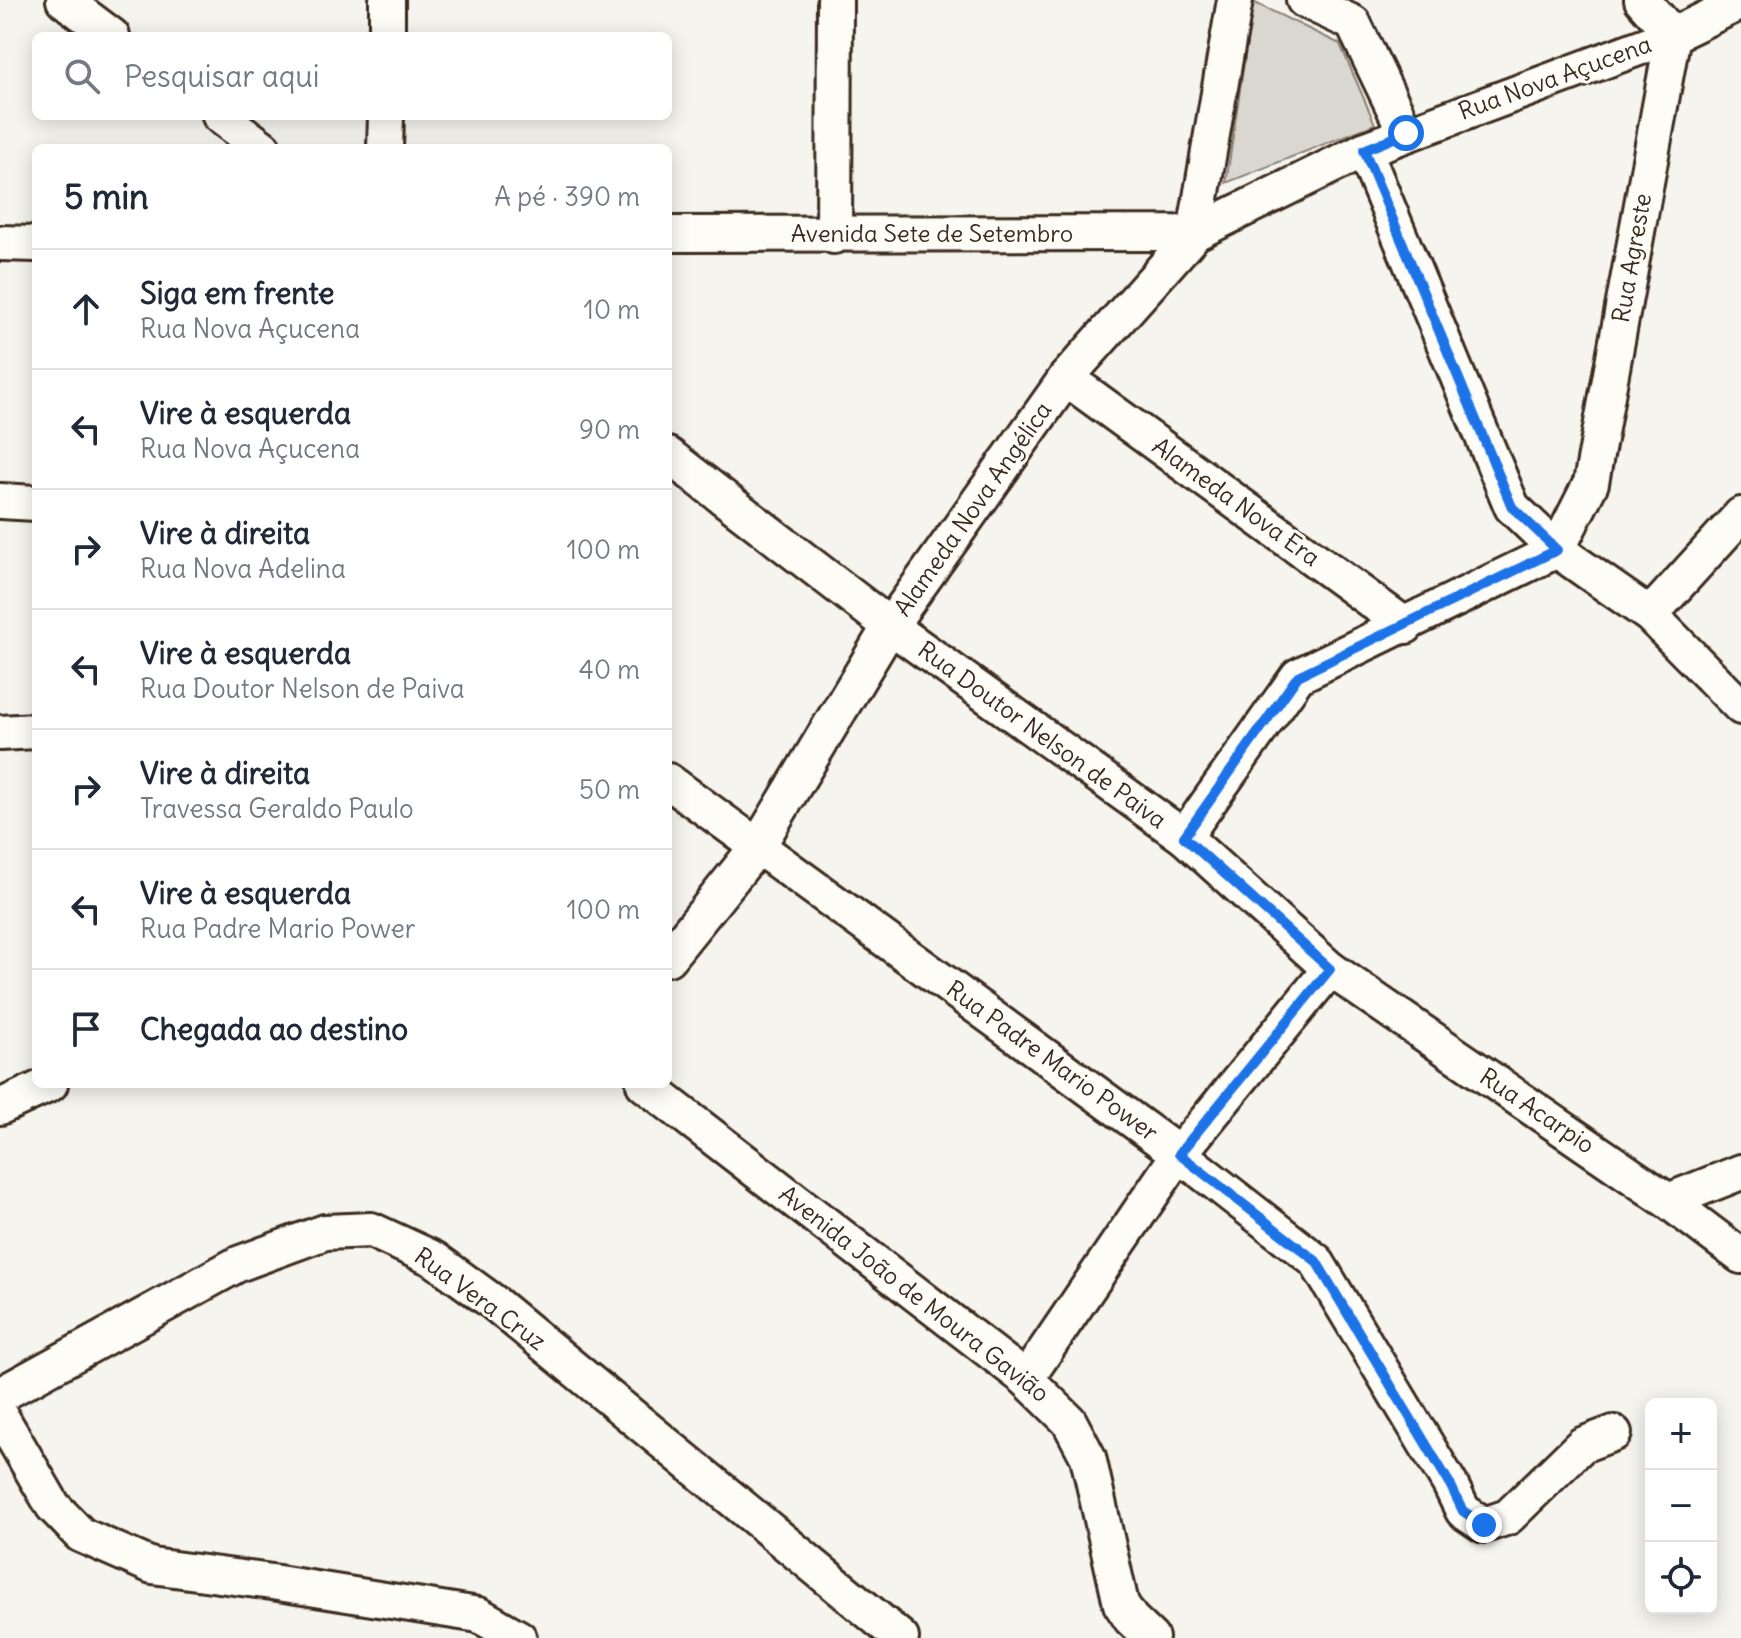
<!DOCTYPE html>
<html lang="pt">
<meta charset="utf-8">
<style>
:root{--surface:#fff;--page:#f6f6f7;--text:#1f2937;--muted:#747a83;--line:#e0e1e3}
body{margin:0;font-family:Delius,sans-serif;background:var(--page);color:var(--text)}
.controls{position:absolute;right:24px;bottom:24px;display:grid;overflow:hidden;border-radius:12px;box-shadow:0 4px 20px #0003}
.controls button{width:72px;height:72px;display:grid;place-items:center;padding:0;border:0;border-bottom:2px solid var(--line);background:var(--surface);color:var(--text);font:40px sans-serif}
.stop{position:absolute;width:24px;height:24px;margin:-18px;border:6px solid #1a73e8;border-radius:50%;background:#fff}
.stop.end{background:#1a73e8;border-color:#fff;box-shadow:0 2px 8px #0008}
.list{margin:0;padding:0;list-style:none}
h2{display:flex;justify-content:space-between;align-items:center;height:104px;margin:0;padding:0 32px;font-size:34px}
h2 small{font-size:26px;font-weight:400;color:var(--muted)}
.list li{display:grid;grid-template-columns:52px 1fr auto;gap:24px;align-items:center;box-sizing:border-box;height:120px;padding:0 32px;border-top:2px solid var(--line)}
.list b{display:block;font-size:30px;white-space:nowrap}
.list p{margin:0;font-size:26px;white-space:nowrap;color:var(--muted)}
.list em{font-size:26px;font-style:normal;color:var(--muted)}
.icon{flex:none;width:44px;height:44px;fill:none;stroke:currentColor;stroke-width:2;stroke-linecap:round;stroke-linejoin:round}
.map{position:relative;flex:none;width:1741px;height:1638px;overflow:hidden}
.search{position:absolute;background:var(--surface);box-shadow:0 4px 20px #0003;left:32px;top:32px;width:640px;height:88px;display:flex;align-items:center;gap:20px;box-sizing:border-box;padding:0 28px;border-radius:12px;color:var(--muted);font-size:30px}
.panel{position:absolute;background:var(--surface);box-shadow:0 4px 20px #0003;left:32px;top:144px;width:640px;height:944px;border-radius:12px}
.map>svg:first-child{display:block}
</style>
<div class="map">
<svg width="1741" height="1638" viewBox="0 0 1741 1638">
<rect width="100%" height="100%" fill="#f5f4ee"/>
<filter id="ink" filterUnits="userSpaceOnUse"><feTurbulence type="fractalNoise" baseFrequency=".0125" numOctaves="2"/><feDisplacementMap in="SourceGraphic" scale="16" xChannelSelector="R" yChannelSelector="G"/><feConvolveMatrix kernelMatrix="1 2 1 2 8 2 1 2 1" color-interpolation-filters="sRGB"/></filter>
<g filter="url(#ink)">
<polygon fill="#dad6d0" stroke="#8a8077" stroke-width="2" points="1253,2 1340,44 1375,124 1226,183"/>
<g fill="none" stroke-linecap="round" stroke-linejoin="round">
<defs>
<g id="minor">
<polyline points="64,0 112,36"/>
<polyline points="1304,0 1353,23 1406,133"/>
<polyline points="1642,0 1673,35"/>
<polyline points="387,36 387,0"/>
<polyline points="220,116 263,148"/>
<polyline points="385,148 386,116"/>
<polyline points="1364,150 1512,507 1557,550 1650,615 1741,707"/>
<polyline points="668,234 1195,233 1235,0"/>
<polyline points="834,236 835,0"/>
<polyline points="0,243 36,244"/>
<polyline points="1066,378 1406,626"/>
<polyline points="668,455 890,626 1184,837 1330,969 1668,1201 1741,1256"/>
<polyline points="0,501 36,503"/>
<polyline points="1557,550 1591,483 1673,35"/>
<polyline points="1650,615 1741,515"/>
<polyline points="0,733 36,731"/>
<polyline points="668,781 1179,1154 1316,1261 1450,1484 1463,1511 1484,1525 1508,1517 1582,1445 1614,1433"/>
<polyline points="1184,837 1298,676 1557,550"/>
<polyline points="668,958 758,846 890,626 1066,378 1195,233 1364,150 1673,35 1741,2"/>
<polyline points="644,1084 1026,1379 1069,1421 1088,1457 1121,1604 1131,1619 1151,1638"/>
<polyline points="0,1107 50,1084"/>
<polyline points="1668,1201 1741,1172"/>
<polyline points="1026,1379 1179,1154 1330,969"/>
<polyline points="0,1395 238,1264 325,1232 371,1230 434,1259 493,1302 901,1638"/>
<polyline points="0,1415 53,1506 81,1535 152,1566 272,1582 479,1615 519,1638"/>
</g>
</defs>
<use href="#minor" stroke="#3b2a1e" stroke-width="40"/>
<use href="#minor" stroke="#fdfcf7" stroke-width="34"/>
</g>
</g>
<g fill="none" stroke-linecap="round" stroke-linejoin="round" filter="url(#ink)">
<polyline stroke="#1a73e8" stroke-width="10" points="1406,133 1364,150 1512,507 1557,550 1298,676 1184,837 1330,969 1179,1154 1316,1261 1450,1484 1463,1511 1484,1525"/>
</g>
<g text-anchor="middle" stroke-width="6" stroke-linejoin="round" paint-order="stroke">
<g font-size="24" fill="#3b2a1e" stroke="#fdfcf7">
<text transform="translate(1555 78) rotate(-20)" y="8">Rua Nova Açucena</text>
<text x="932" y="242">Avenida Sete de Setembro</text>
<text transform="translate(1632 258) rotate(-80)" y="8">Rua Agreste</text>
<text transform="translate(1236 502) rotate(36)" y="8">Alameda Nova Era</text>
<text transform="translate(973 509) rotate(-55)" y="8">Alameda Nova Angélica</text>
<text transform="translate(1042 735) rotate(36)" y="8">Rua Doutor Nelson de Paiva</text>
<text transform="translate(1052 1061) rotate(36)" y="8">Rua Padre Mario Power</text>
<text transform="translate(1537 1111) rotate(34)" y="8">Rua Acarpio</text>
<text transform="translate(914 1294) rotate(38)" y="8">Avenida João de Moura Gavião</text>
<text transform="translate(480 1299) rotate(36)" y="8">Rua Vera Cruz</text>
</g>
</g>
</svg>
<div class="controls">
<button>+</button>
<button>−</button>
<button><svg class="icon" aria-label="locate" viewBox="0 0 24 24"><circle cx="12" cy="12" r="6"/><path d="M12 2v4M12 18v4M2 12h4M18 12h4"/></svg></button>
</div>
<div class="stop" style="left:1406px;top:133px"></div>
<div class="stop end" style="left:1484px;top:1525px"></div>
<div class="search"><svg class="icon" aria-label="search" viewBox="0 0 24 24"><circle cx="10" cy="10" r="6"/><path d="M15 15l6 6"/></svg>Pesquisar aqui</div>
<section class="panel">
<h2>5 min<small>A pé · 390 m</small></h2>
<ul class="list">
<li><svg class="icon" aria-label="ahead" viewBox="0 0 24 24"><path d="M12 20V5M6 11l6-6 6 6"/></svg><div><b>Siga em frente</b><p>Rua Nova Açucena</p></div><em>10 m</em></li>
<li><svg class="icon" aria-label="left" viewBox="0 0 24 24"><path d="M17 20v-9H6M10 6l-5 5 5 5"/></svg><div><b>Vire à esquerda</b><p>Rua Nova Açucena</p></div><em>90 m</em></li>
<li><svg class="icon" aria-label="right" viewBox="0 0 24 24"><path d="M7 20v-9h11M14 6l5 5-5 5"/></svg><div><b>Vire à direita</b><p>Rua Nova Adelina</p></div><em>100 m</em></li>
<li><svg class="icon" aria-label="left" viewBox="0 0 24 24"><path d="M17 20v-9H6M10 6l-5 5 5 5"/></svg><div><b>Vire à esquerda</b><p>Rua Doutor Nelson de Paiva</p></div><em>40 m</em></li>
<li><svg class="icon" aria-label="right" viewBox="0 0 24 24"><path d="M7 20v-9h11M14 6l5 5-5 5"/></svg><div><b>Vire à direita</b><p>Travessa Geraldo Paulo</p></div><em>50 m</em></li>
<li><svg class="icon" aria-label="left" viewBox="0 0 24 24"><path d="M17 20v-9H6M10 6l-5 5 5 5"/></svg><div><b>Vire à esquerda</b><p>Rua Padre Mario Power</p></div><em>100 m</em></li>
<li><svg class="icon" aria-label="arrive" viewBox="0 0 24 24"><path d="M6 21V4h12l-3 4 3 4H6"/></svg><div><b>Chegada ao destino</b></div></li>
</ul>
</section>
</div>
